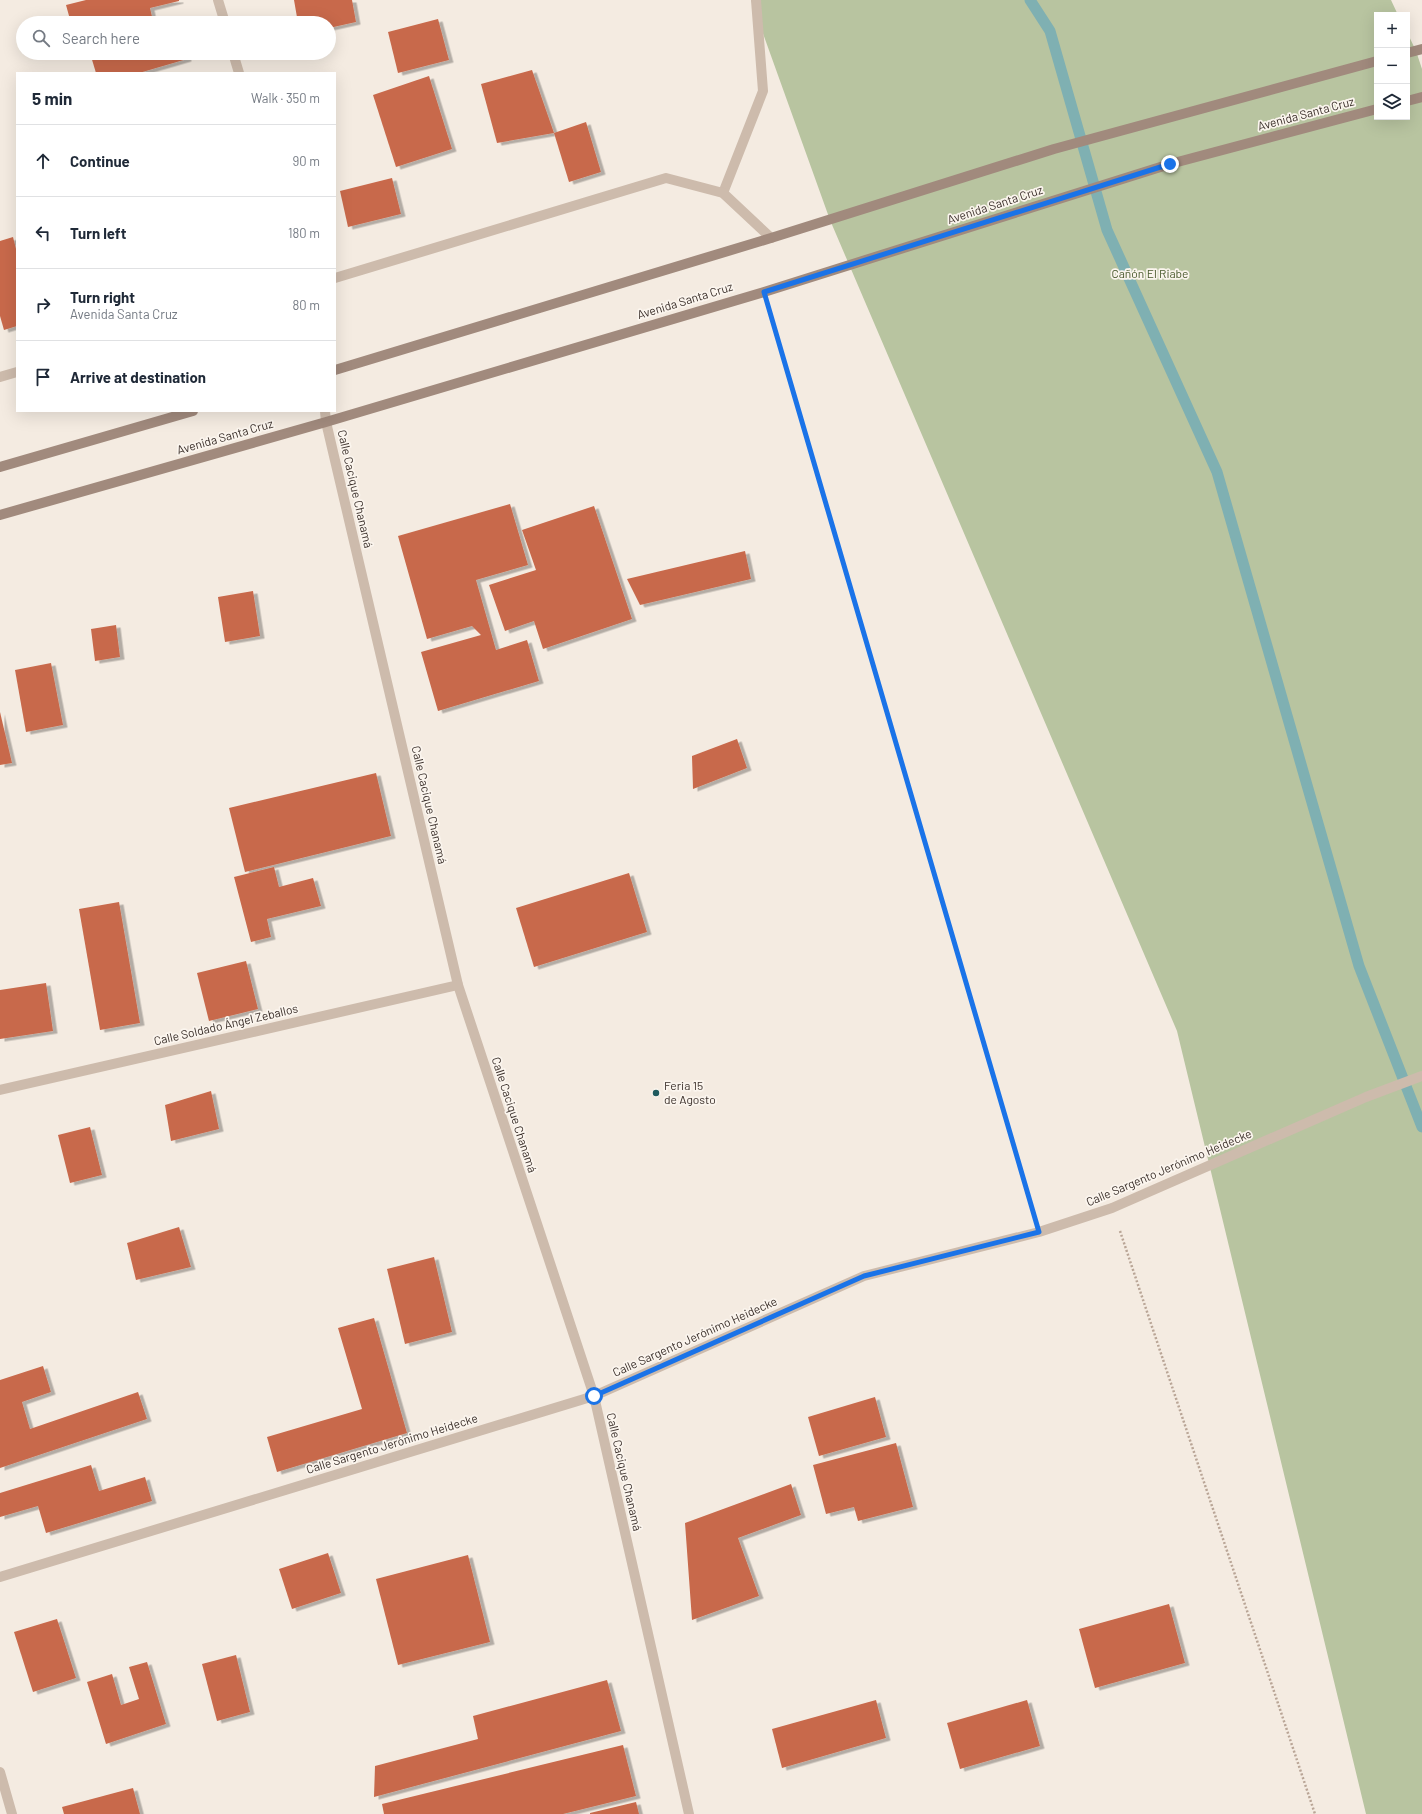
<!DOCTYPE html>
<meta charset="utf-8">
<style>
:root{--surface:#fff;--page:#f2f2f3;--text:#1f2937;--muted:#747a83;--line:#e0e1e3}
body{margin:0;font-family:Barlow,sans-serif;background:var(--page);color:var(--text)}
.controls{position:absolute;right:12px;top:12px;display:grid;overflow:hidden;border-radius:0px;box-shadow:0 4px 16px #0002}
.controls button{width:36px;height:36px;display:grid;place-items:center;padding:0;border:0;border-bottom:1px solid var(--line);background:var(--surface);color:var(--text);font:20px sans-serif}
.stop{position:absolute;width:12px;height:12px;margin:-9px;border:3px solid #1a73e8;border-radius:50%;background:#fff}
.stop.end{background:#1a73e8;border-color:#fff;box-shadow:0 1px 4px #0008}
.list{margin:0;padding:0;list-style:none}
h2{display:flex;justify-content:space-between;align-items:center;height:52px;margin:0;padding:0 16px;font-size:17px}
h2 small{font-size:13px;font-weight:400;color:var(--muted)}
.list li{display:grid;grid-template-columns:26px 1fr auto;gap:12px;align-items:center;box-sizing:border-box;height:72px;padding:0 16px;border-top:1px solid var(--line)}
.list b{display:block;font-size:15px;white-space:nowrap}
.list p{margin:0;font-size:13px;white-space:nowrap;color:var(--muted)}
.list em{font-size:13px;font-style:normal;color:var(--muted)}
.icon{flex:none;width:22px;height:22px;fill:none;stroke:currentColor;stroke-width:2;stroke-linecap:round;stroke-linejoin:round}
.map{position:relative;flex:none;width:1422px;height:1814px;overflow:hidden}
.search{position:absolute;background:var(--surface);box-shadow:0 4px 16px #0002;left:16px;top:16px;width:320px;height:44px;display:flex;align-items:center;gap:10px;box-sizing:border-box;padding:0 14px;border-radius:22px;color:var(--muted);font-size:15px}
.panel{position:absolute;background:var(--surface);box-shadow:0 4px 16px #0002;left:16px;top:72px;width:320px;height:340px;border-radius:0px}
.map>svg:first-child{display:block}
</style>
<div class="map">
<svg width="1422" height="1814" viewBox="0 0 1422 1814">
<defs>
<filter id="shadow"><feDropShadow dx="4.5" dy="2.5" stdDeviation="0" flood-color="#0004"/></filter>
</defs>
<rect width="100%" height="100%" fill="#f4ebe1"/>
<polygon fill="#b8c4a0" points="751,0 1391,0 1398,15 1377,15 1377,117 1407,117 1407,32 1416,51 1422,69 1422,1814 1366,1814 1177,1031 830,220"/>
<g fill="none" stroke-linecap="round" stroke-linejoin="round">
<polyline stroke="#7fb0b2" stroke-width="11" points="1030,0 1050,31 1107,230 1217,472 1359,966 1422,1127"/>
</g>
<g fill="#c8694b" filter="url(#shadow)">
<polygon points="86,0 179,0 179,1 150,8 153,21 146,23 71,23 66,5"/>
<polygon points="294,0 352,0 356,22 329,28 329,23 298,23"/>
<polygon points="438,19 449,60 398,73 388,32"/>
<polygon points="90,53 186,53 187,59 139,73 96,73"/>
<polygon points="532,70 554,133 497,143 481,84"/>
<polygon points="429,76 452,149 396,167 373,95"/>
<polygon points="586,122 601,172 569,182 554,133"/>
<polygon points="392,178 401,214 348,227 340,191"/>
<polygon points="13,237 17,253 17,326 4,330 0,316 0,241"/>
<polygon points="510,504 528,565 476,580 496,650 527,640 539,681 438,711 421,652 481,635 472,626 427,639 398,536"/>
<polygon points="594,506 632,619 543,649 534,621 505,631 489,585 536,570 522,530"/>
<polygon points="745,551 751,579 640,605 627,579"/>
<polygon points="253,591 260,636 225,642 218,597"/>
<polygon points="116,625 120,657 95,661 91,629"/>
<polygon points="51,663 63,725 26,732 15,670"/>
<polygon points="0,712 12,763 0,765"/>
<polygon points="737,739 747,768 693,789 692,756"/>
<polygon points="376,773 391,836 245,872 229,808"/>
<polygon points="274,867 279,887 313,878 321,906 267,919 271,937 251,942 234,877"/>
<polygon points="629,873 647,932 534,967 516,908"/>
<polygon points="119,902 140,1023 100,1030 79,909"/>
<polygon points="246,961 258,1009 209,1021 197,973"/>
<polygon points="46,983 53,1031 0,1039 0,990"/>
<polygon points="211,1091 219,1129 171,1141 165,1105"/>
<polygon points="90,1127 102,1175 70,1183 58,1135"/>
<polygon points="179,1227 191,1267 136,1280 127,1243"/>
<polygon points="434,1257 452,1332 405,1344 387,1269"/>
<polygon points="374,1318 407,1433 277,1472 267,1437 362,1409 338,1328"/>
<polygon points="43,1366 51,1392 22,1402 30,1429 138,1392 147,1419 0,1468 0,1380"/>
<polygon points="875,1397 886,1437 819,1456 808,1417"/>
<polygon points="896,1443 913,1507 858,1521 854,1507 826,1514 813,1465"/>
<polygon points="91,1465 99,1491 145,1477 152,1501 46,1533 38,1506 0,1517 0,1493"/>
<polygon points="791,1484 801,1515 738,1538 759,1596 692,1620 685,1523"/>
<polygon points="328,1553 341,1593 292,1609 279,1569"/>
<polygon points="468,1555 490,1642 398,1665 376,1579"/>
<polygon points="1169,1604 1185,1663 1095,1688 1079,1629"/>
<polygon points="57,1619 76,1678 33,1692 14,1632"/>
<polygon points="236,1655 250,1712 217,1721 202,1664"/>
<polygon points="147,1662 166,1724 106,1744 87,1682 112,1674 121,1705 139,1699 129,1667"/>
<polygon points="607,1680 621,1731 374,1797 375,1766 478,1739 473,1716"/>
<polygon points="876,1700 886,1738 782,1768 772,1729"/>
<polygon points="1027,1700 1040,1746 960,1769 947,1723"/>
<polygon points="623,1745 636,1796 563,1814 384,1814 382,1804"/>
<polygon points="133,1788 140,1814 64,1814 62,1807"/>
<polygon points="636,1802 639,1814 590,1814 590,1813"/>
</g>
<g fill="none" stroke-linecap="round" stroke-linejoin="round">
<g stroke="#b9a596" stroke-width="2.5" stroke-dasharray="2 2" stroke-linecap="butt">
<polyline points="771,315 1032,1209"/>
<polyline points="1120,1231 1315,1814"/>
</g>
<polyline stroke="#cdbbac" stroke-width="10" points="723,193 763,91 756,0"/>
<g stroke="#cdbbac" stroke-width="10">
<polyline points="218,0 225,23"/>
<polyline points="233,53 239,73"/>
<polyline points="335,278 666,178 723,193 771,238"/>
<polyline points="0,377 17,372"/>
<polyline points="325,411 326,422 458,985 594,1396 689,1814"/>
<polyline points="0,1090 458,985"/>
<polyline points="0,1577 594,1396 864,1276 1039,1232 1112,1208 1366,1097 1422,1076"/>
<polyline points="0,1772 12,1814"/>
</g>
<g stroke="#a18a7d" stroke-width="10">
<polyline points="1407,53 1422,49"/>
<polyline points="1407,101 1422,97"/>
<polyline points="335,370 771,238 1054,149 1377,61"/>
<polyline points="0,467 193,411"/>
<polyline points="0,515 326,422 764,292 1170,164 1377,109"/>
</g>
</g>
<g fill="none" stroke-linecap="round" stroke-linejoin="round">
<polyline stroke="#1a73e8" stroke-width="5" points="594,1396 864,1276 1039,1232 764,292 1170,164"/>
</g>
<circle fill="#1f5a5e" stroke="#fbf5ee" stroke-width="1.5" cx="656" cy="1093" r="4"/>
<g text-anchor="middle" stroke-width="3.5" stroke-linejoin="round" paint-order="stroke">
<g font-size="12" fill="#3b302b" stroke="#fbf5ee">
<text transform="translate(1306 114) rotate(-15)" y="4">Avenida Santa Cruz</text>
<text transform="translate(995 205) rotate(-18)" y="4">Avenida Santa Cruz</text>
<text transform="translate(685 301) rotate(-17)" y="4">Avenida Santa Cruz</text>
<text transform="translate(225 437) rotate(-16)" y="4">Avenida Santa Cruz</text>
<text transform="translate(355 489) rotate(77)" y="4">Calle Cacique Chanamá</text>
<text transform="translate(429 805) rotate(77)" y="4">Calle Cacique Chanamá</text>
<text transform="translate(226 1025) rotate(-13)" y="4">Calle Soldado Ángel Zeballos</text>
<text transform="translate(514 1115) rotate(72)" y="4">Calle Cacique Chanamá</text>
<text transform="translate(1169 1168) rotate(-23)" y="4">Calle Sargento Jerónimo Heidecke</text>
<text transform="translate(695 1337) rotate(-24)" y="4">Calle Sargento Jerónimo Heidecke</text>
<text transform="translate(392 1444) rotate(-17)" y="4">Calle Sargento Jerónimo Heidecke</text>
<text transform="translate(624 1472) rotate(77)" y="4">Calle Cacique Chanamá</text>
</g>
<g font-size="12" fill="#4a5a2e" stroke="#fbf5ee">
<text x="1150" y="278">Cañón El Riabe</text>
</g>
<g font-size="12" fill="#3b302b" stroke="#fbf5ee" text-anchor="start">
<text x="664" y="1090">Feria 15<tspan x="664" dy="14">de Agosto</tspan></text>
</g>
</g>
</svg>
<div class="controls">
<button>+</button>
<button>−</button>
<button><svg class="icon" aria-label="layers" viewBox="0 0 24 24"><path d="M12 4l9 5-9 5-9-5zM3 14l9 5 9-5"/></svg></button>
</div>
<div class="stop" style="left:594px;top:1396px"></div>
<div class="stop end" style="left:1170px;top:164px"></div>
<div class="search"><svg class="icon" aria-label="search" viewBox="0 0 24 24"><circle cx="10" cy="10" r="6"/><path d="M15 15l6 6"/></svg>Search here</div>
<section class="panel">
<h2>5 min<small>Walk · 350 m</small></h2>
<ul class="list">
<li><svg class="icon" aria-label="ahead" viewBox="0 0 24 24"><path d="M12 20V5M6 11l6-6 6 6"/></svg><div><b>Continue</b></div><em>90 m</em></li>
<li><svg class="icon" aria-label="left" viewBox="0 0 24 24"><path d="M17 20v-9H6M10 6l-5 5 5 5"/></svg><div><b>Turn left</b></div><em>180 m</em></li>
<li><svg class="icon" aria-label="right" viewBox="0 0 24 24"><path d="M7 20v-9h11M14 6l5 5-5 5"/></svg><div><b>Turn right</b><p>Avenida Santa Cruz</p></div><em>80 m</em></li>
<li><svg class="icon" aria-label="arrive" viewBox="0 0 24 24"><path d="M6 21V4h12l-3 4 3 4H6"/></svg><div><b>Arrive at destination</b></div></li>
</ul>
</section>
</div>
